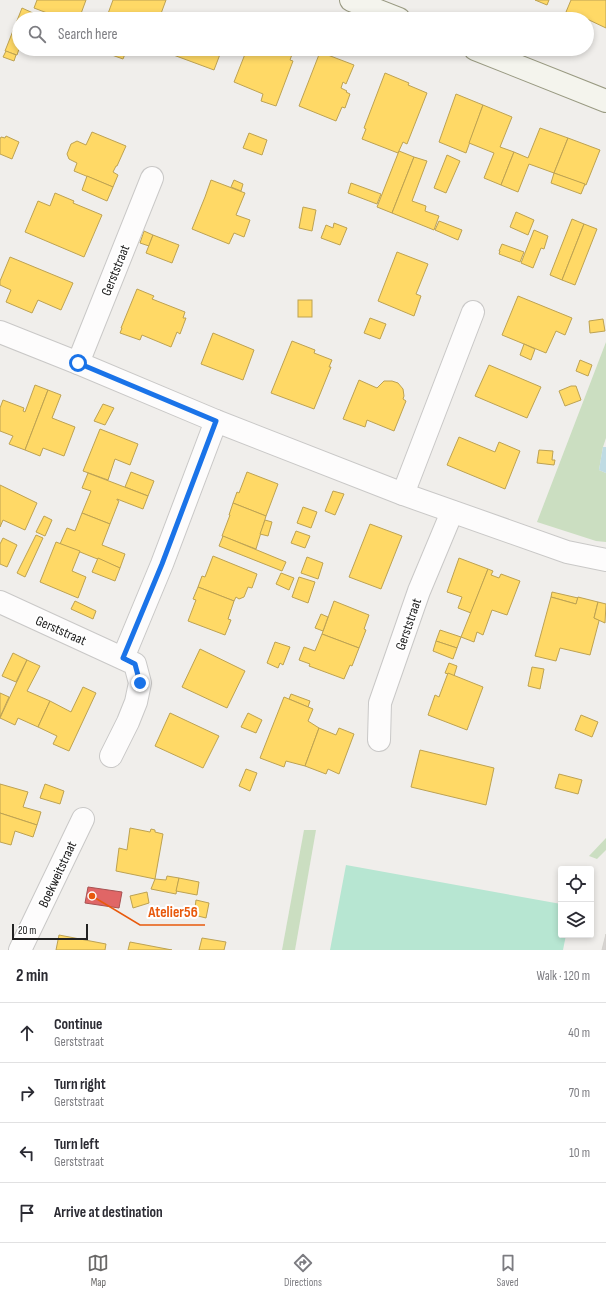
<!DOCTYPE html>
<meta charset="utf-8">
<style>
:root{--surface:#fff;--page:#f7f7f7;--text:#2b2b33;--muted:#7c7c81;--line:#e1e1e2;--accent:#6a6968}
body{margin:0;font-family:"Sofia Sans Condensed",sans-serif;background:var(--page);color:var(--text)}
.controls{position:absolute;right:12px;bottom:12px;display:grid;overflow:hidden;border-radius:4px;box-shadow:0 2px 6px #0003}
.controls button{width:36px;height:36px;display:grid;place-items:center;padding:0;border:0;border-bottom:1px solid var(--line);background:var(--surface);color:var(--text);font:20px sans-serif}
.scale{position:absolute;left:12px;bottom:10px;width:76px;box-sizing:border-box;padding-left:4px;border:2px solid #222;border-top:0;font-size:11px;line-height:14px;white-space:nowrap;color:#222;-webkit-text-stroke:3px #fff;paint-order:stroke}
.stop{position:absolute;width:12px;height:12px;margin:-9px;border:3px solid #1a73e8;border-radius:50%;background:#fff}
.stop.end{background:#1a73e8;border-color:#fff;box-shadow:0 1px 4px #0008}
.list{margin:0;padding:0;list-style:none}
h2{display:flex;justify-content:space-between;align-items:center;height:52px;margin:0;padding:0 16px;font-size:17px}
h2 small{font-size:13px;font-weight:400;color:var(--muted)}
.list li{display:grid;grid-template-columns:26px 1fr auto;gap:12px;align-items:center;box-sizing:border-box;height:60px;padding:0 16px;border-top:1px solid var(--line)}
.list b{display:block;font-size:15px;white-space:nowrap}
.list p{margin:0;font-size:13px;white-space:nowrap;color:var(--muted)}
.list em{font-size:13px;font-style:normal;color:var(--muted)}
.icon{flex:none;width:22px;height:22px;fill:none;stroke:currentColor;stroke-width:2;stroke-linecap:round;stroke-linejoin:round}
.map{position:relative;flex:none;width:606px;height:950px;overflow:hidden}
.search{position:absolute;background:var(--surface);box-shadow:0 2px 6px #0003;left:12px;right:12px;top:12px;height:44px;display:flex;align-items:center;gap:10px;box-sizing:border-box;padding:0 14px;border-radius:22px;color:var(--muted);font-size:15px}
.sheet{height:292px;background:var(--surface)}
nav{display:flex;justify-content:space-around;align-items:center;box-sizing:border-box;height:56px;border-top:1px solid var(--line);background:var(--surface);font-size:11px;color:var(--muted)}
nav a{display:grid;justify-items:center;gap:2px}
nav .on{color:var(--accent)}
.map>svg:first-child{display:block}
</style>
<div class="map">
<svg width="606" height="950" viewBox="0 0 606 950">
<rect width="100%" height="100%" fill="#f0eeeb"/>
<g fill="#cbdec1">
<polygon points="606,342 606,438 603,447 599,470 606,473 606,542 596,541 537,522"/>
<polygon points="304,830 316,830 295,950 282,950"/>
<polygon points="606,838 606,850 597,859 589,856"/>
</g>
<polygon fill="#b7e6d2" points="346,865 561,904 561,935 566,935 563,950 330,950"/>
<polygon fill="#bfdbe3" points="603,447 606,447 606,473 599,470"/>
<g fill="#ffd966" stroke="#bda252">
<polygon points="37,0 86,0 79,19 63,19 34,8"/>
<polygon points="113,0 166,0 159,19 106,19"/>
<polygon points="535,0 549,0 547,5"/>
<polygon points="571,0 606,0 606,28 587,19 566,12"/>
<polygon points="22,8 33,13 31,19 19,19 19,49 17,55 5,51"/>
<polygon points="95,49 127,49 123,59"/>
<polygon points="170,49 222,49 214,70 168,53"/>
<polygon points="247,49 265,49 270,51 271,49 294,49 290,60 293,61 276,106 261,101 263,94 234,82"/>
<polygon points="6,51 16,55 14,61 3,57"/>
<polygon points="320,52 354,65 346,84 343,82 341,88 347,91 346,92 350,94 345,108 342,107 336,121 299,106"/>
<polygon points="385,73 409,83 408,85 427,93 407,144 403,142 398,153 362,139 366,129 364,128"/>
<polygon points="456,94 483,105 466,153 439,142"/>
<polygon points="483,105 512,117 500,147 514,152 501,185 484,178 494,153 469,143"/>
<polygon points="540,128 568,138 554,173 529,164 518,192 501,185 514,152 528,158"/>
<polygon points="92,132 126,146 117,166 116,166 113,172 118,175 113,187 74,171 77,163 69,159 67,154 71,144 77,141 86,145"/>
<polygon points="249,133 267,140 262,155 243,148"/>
<polygon points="6,136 19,142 12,159 0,154 0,139 1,137 5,138"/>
<polygon points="568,138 600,150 586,185 554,173"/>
<polygon points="399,151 414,157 392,213 377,207"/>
<polygon points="447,155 460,161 446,193 434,188"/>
<polygon points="414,157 427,161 412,201 426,206 425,211 439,216 434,230 392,213"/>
<polygon points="554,173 585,184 581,194 551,183"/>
<polygon points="87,176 113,187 107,201 82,190"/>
<polygon points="211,180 245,193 236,215 250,220 244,237 234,233 229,244 192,229 205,197"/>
<polygon points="234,180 243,184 241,191 231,187"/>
<polygon points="351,183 381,194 377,204 348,193"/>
<polygon points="55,193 74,201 73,203 102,215 84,257 25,232 38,201 50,206"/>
<polygon points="303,207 316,210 312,231 299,228"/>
<polygon points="516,212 534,220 528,235 510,227"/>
<polygon points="572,219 584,224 562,280 550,275"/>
<polygon points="439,221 462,230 458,240 435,230"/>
<polygon points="334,223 347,228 340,245 321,238 326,225 333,228"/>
<polygon points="584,224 597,229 575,285 562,280"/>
<polygon points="534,230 548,236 544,249 541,248 533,268 521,263"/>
<polygon points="144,231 153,235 149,246 140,243"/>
<polygon points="153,235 179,245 172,263 146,253"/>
<polygon points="502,244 524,252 520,262 499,254 500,251 499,251"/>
<polygon points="397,252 428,264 416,294 421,296 414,316 378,301"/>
<polygon points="10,257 73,283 61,310 38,300 32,313 6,302 11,290 0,285 0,281"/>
<polygon points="137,289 154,296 152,299 185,312 183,318 186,318 180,334 177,332 171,347 142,335 140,340 120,333 122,328 121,328"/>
<polygon points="518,296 572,318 565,335 556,331 546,353 502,335"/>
<rect x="298" y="300" width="14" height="17"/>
<polygon points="370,318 386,324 380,339 364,333"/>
<polygon points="603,319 605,331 590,333 589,321"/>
<polygon points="213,333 254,350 243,380 201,364"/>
<polygon points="292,341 315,350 314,353 332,360 329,367 331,367 314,409 271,393"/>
<polygon points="524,344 535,349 531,360 520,355"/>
<polygon points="580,360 592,365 588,376 576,371"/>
<polygon points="489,365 541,387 527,418 475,396"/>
<polygon points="359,380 377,388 384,381 392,381 398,383 403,389 404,396 403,399 406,401 394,431 367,420 365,427 343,419"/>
<polygon points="35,385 48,390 25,450 9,444 13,436 0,431 0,408 3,400 24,408 23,411 25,412"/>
<polygon points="571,386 576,386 581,400 565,406 559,391"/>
<polygon points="48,390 61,395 52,418 75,427 64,456 43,448 40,456 25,450"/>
<polygon points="103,404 114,408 105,425 94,421"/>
<polygon points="100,429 138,444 130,465 115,459 108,480 83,471"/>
<polygon points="459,437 495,452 499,442 520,451 505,489 447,465"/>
<polygon points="539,450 553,451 552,460 555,460 554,465 537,463"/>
<polygon points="131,472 154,481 148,496 125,487"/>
<polygon points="247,472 278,484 266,516 233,503 237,492 239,493"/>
<polygon points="88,473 148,496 143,509 117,499 117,500 119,501 110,524 82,513 91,491 82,488"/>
<polygon points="0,485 37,503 25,530 3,520 0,527"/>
<polygon points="333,491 344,494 335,515 325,511"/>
<polygon points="233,503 266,516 256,549 222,536 230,515 229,515"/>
<polygon points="303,507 317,512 311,528 297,523"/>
<polygon points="82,513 110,524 102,545 125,554 120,568 60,544 67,528 75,531"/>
<polygon points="44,516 52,520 45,536 36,532"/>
<polygon points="265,520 272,522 268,536 260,534"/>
<polygon points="370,524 402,536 381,589 349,577"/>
<polygon points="296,531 310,536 305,548 291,543"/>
<polygon points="36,535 43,538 25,577 17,573"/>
<polygon points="223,536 286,562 282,571 219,546"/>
<polygon points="3,538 17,545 7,567 0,564 0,544"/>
<polygon points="56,542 80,551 72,571 86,577 78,598 40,582"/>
<polygon points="213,556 257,574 252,588 248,587 244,597 239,599 236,597 234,601 198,587 202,576 205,577"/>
<polygon points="307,557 323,563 318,579 301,573"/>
<polygon points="98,558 120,568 115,581 92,572"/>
<polygon points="459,558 488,569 471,613 458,608 462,597 447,592"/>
<polygon points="488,569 493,571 491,575 499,578 501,574 520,581 507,615 492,610 483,635 477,632 474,642 461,637"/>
<polygon points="281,573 294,578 289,590 276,584"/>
<polygon points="299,577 315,582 308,603 292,597"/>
<polygon points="198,587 234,601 228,619 231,620 225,635 188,621 196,600 193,599"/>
<polygon points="552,592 578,598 576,604 551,597"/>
<polygon points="551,597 576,604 578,597 598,602 594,618 599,620 599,621 590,655 560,648 556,661 535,656"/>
<polygon points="75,601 96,611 93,619 71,609"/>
<polygon points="334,601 369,615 364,629 366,630 359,648 322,634"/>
<polygon points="598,602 606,604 605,623 594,618"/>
<polygon points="321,614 328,617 323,631 315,628"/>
<polygon points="440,630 461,637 457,648 436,641"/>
<polygon points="322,634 359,648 352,666 350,665 344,679 309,666 310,664 299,660 304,647 315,651"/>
<polygon points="436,641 457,648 453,659 433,651"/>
<polygon points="275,642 290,647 283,665 280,663 278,668 267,663"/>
<polygon points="200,649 245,671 227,708 182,687"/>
<polygon points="13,653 27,660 16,682 2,676"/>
<polygon points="27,660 40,666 27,691 50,701 38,727 18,718 15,725 0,718"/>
<polygon points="449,663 457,666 454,676 445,673"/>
<polygon points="532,667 544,669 540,689 528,686"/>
<polygon points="448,673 483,687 467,730 428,715 435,695 439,697"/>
<polygon points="83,687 96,693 69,751 53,744 57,736 38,727 50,701 71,712"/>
<polygon points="0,693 9,697 0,717"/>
<polygon points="291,694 310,701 308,707 289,699"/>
<polygon points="284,697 313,709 308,721 319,728 305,766 286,761 284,767 260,758"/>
<polygon points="170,713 219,736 203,768 155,746"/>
<polygon points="248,713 262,720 256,733 241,727"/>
<polygon points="581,715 598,722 592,737 575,730"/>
<polygon points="319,728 336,735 339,728 354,734 339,774 328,769 326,774 305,766"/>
<polygon points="420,750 494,768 486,805 411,787"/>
<polygon points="246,769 257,773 250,791 239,786"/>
<polygon points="559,774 582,780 578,794 555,788"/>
<polygon points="0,784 28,792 23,807 41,812 37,825 0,813"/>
<polygon points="45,784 64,791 60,804 40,798"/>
<polygon points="0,813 37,825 33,837 15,831 11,845 0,842"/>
<polygon points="130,828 150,832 151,829 155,830 155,832 163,834 155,879 116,871 119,848 127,850"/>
<polygon points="167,876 179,878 176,894 151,889 155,879 166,880"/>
<polygon points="179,878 199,882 197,895 176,891"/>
<polygon points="147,892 149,903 133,908 130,896"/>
<polygon points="196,900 209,903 206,918 194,915"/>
<polygon points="59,935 106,944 105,950 56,950"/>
<polygon points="202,938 226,942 224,950 199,950"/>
<polygon points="130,942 172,950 128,950"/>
</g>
<polygon fill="#e06666" stroke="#a75252" points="88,887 122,892 119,908 85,903"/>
<polygon fill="#d7d4d2" stroke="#d3d0cc" points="606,934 606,950 602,950"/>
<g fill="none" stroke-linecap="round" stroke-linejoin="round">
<defs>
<g id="street">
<polyline points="0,332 78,363 216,421 403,494 567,552 606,560"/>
<polyline points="78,363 152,178"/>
<polyline points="403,494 473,312"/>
<polyline points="0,602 135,664 140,683 136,702 128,722 111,756"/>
<polyline points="123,658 162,564 216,421"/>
<polyline points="379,740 380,703 419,591 452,512"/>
<polyline points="20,950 83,819"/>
</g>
<g id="secondary">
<polyline points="351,0 399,19"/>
<polyline points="475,49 606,101"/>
</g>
</defs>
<use href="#street" stroke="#c9c8c7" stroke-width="24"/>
<use href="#secondary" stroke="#999a82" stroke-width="24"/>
<use href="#street" stroke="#fdfcfc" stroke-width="22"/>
<use href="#secondary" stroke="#f4f4ed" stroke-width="22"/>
</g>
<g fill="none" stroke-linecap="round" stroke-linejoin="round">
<polyline stroke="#1a73e8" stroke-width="5" points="78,363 216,421 162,564 123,658 135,664 140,683"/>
</g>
<g text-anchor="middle" stroke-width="4" stroke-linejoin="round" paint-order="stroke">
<g font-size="14" fill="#222" stroke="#fff">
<text transform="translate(115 270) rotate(-68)" y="5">Gerststraat</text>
<text transform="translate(408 624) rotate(-71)" y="5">Gerststraat</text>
<text transform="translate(61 630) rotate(24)" y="5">Gerststraat</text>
<text transform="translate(57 874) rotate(-65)" y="5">Boekweitstraat</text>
</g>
</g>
<path fill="none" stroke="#e8590c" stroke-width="1.5" d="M92 896L140 925H205"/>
<circle fill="#e8590c" stroke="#fff" stroke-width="1.5" cx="92" cy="896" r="4"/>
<g font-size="15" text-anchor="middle" font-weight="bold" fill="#e8590c" stroke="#fff" stroke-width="4" stroke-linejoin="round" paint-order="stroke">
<text x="173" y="917">Atelier56</text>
</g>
</svg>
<div class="controls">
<button><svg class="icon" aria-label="locate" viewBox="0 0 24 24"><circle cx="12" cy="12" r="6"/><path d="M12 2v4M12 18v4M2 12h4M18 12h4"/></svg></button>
<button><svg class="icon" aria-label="layers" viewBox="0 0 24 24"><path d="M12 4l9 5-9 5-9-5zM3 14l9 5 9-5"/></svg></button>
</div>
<div class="scale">20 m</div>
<div class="stop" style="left:78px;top:363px"></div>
<div class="stop end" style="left:140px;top:683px"></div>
<div class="search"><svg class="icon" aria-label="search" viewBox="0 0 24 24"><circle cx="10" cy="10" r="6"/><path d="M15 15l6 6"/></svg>Search here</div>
</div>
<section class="sheet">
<h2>2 min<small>Walk · 120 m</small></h2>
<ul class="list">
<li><svg class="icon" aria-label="ahead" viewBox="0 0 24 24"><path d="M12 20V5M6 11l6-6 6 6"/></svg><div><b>Continue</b><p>Gerststraat</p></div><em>40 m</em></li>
<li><svg class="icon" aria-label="right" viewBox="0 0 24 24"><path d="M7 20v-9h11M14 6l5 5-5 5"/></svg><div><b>Turn right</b><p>Gerststraat</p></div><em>70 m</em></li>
<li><svg class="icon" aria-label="left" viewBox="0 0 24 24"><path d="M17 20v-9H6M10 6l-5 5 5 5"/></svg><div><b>Turn left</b><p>Gerststraat</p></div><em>10 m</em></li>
<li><svg class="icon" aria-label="arrive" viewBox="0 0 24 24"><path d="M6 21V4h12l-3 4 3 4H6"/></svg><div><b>Arrive at destination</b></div></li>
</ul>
</section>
<nav>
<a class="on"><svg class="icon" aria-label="map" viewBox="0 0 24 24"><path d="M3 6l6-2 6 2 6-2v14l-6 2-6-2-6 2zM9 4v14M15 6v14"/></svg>Map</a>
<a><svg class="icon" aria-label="directions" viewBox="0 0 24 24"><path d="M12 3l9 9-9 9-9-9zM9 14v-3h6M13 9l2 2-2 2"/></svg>Directions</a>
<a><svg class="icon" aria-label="saved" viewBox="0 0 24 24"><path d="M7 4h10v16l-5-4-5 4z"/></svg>Saved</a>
</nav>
